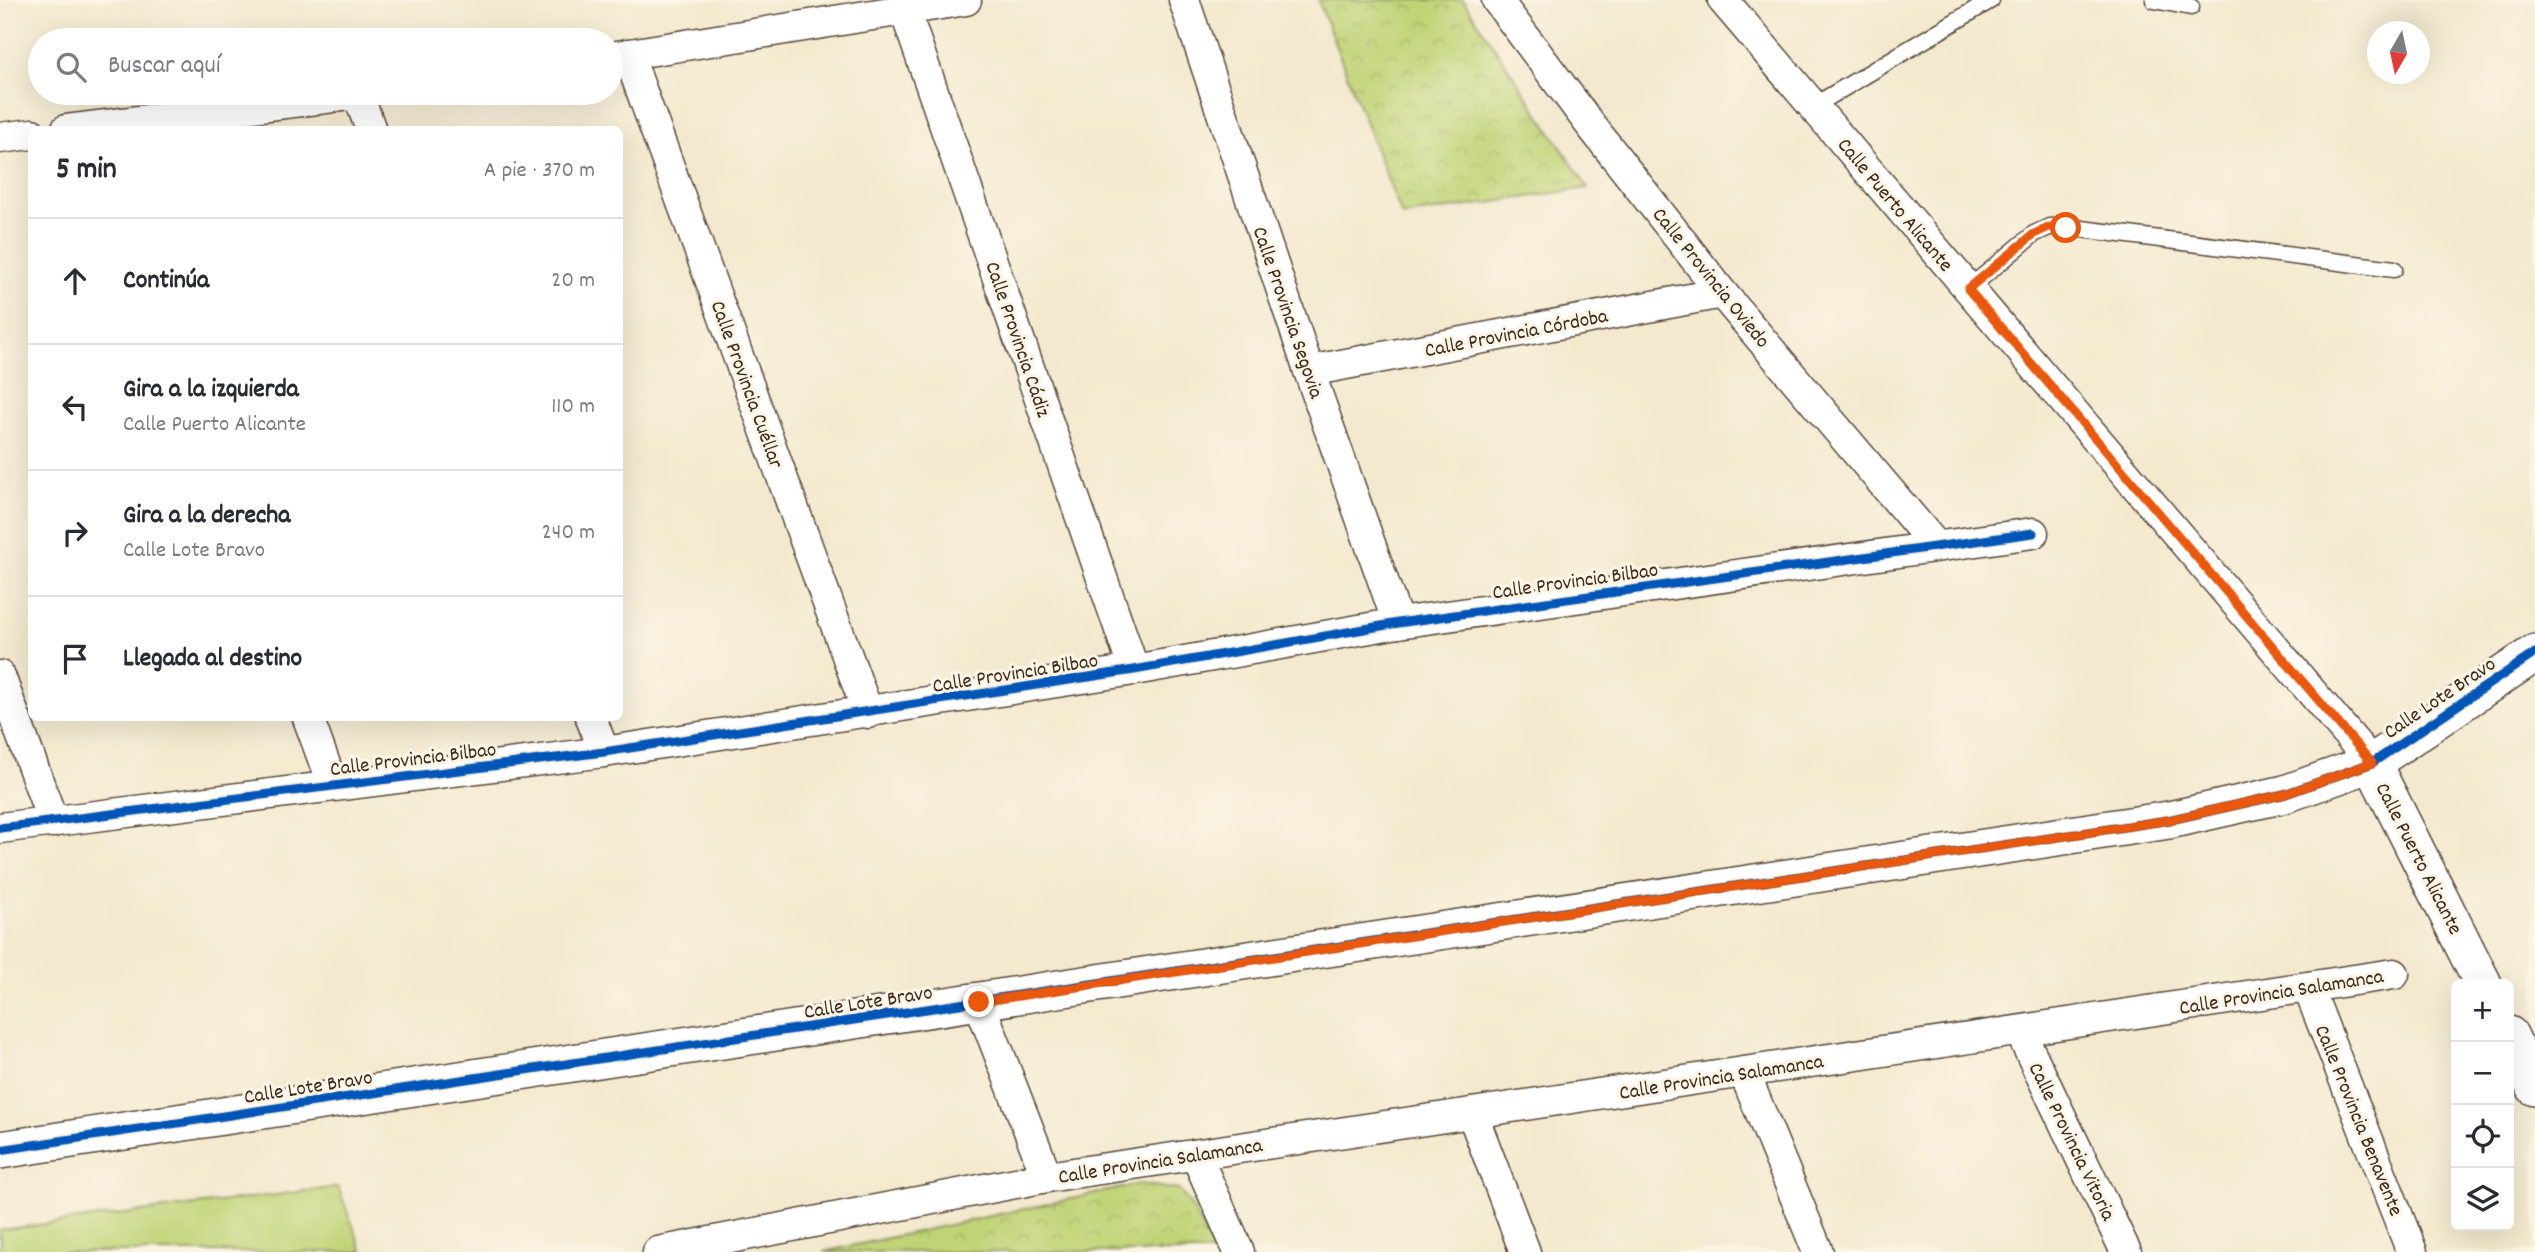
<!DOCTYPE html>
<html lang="es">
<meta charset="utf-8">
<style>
:root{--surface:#fff;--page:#f2f2f3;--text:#2b2b33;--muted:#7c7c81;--line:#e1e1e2}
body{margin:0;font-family:Dekko,sans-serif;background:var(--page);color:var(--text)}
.controls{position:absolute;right:21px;bottom:21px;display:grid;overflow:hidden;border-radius:10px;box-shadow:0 7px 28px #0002}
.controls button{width:63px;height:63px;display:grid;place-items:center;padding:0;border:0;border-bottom:2px solid var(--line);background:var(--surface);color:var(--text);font:35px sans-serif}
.compass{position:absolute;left:2367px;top:21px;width:63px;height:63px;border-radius:50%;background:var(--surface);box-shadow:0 7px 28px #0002;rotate:189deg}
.stop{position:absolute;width:21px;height:21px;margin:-16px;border:5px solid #ea580c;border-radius:50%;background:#fff}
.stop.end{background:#ea580c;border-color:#fff;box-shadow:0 2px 7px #0008}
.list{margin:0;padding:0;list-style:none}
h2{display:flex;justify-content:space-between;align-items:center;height:91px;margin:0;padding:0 28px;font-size:30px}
h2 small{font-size:23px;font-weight:400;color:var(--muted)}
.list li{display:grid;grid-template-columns:46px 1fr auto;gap:21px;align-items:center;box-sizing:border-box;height:126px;padding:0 28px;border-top:2px solid var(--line)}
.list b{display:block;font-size:26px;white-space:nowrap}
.list p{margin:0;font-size:23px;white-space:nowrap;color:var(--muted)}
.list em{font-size:23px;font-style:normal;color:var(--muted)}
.icon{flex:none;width:38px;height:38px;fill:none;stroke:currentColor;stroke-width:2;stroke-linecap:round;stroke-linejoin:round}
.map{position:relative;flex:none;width:2535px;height:1252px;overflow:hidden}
.search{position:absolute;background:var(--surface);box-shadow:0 7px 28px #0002;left:28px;top:28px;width:595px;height:77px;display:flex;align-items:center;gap:18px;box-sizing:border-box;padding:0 24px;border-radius:38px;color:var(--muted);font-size:26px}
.panel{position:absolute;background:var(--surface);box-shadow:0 7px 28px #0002;left:28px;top:126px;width:595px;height:595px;border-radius:10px}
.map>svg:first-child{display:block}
</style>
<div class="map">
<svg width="2535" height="1252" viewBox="0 0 2535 1252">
<defs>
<pattern id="park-crowns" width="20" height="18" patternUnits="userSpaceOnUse" patternTransform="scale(1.75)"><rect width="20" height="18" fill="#c0d477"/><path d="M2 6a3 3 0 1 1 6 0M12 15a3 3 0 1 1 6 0" fill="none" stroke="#a6b666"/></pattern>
</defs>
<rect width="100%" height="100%" fill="#fcf5e5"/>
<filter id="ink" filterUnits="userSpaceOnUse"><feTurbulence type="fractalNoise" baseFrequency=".0143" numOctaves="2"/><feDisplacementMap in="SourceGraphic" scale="14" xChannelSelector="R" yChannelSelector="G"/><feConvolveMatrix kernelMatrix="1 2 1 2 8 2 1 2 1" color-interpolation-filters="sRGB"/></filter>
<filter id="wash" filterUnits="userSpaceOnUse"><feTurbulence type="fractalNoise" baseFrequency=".00686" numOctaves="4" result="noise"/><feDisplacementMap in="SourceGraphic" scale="28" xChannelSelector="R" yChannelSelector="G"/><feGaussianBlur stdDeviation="1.57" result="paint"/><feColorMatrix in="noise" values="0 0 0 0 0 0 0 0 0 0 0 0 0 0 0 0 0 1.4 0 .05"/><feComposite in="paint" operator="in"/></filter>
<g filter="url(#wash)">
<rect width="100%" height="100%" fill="#f3e9ce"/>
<g fill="url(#park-crowns)" stroke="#7e7f4a" stroke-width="2">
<polygon points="1318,0 1463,0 1588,188 1402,216"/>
<polygon points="1140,1184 1179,1190 1192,1207 1214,1252 823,1252"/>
</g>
<polygon fill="#c0d477" stroke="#7e7f4a" stroke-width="2" points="338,1187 363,1252 0,1252 0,1230"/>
</g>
<g filter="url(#ink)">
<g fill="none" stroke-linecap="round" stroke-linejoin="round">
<defs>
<g id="service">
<polyline points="2154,0 2191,7"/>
<polyline points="1812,107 1991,0"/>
<polyline points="1968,289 2034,234 2049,227 2066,227 2394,269"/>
</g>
<g id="minor">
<polyline points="1184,0 1309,371 1398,623"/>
<polyline points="1497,0 1589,123 1722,293 1936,546"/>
<polyline points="1723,0 2372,763"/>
<polyline points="904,8 1134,670"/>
<polyline points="628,54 868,713"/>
<polyline points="611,57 966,0"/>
<polyline points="358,94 371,130"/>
<polyline points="66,130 366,93"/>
<polyline points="0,138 32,134"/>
<polyline points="1309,371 1722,293"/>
<polyline points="0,676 53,822"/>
<polyline points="308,718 333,786"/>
<polyline points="591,718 604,752"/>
<polyline points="0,828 604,752 1134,670 1398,623 2033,533"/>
<polyline points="2308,987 2412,1252"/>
<polyline points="979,1002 1047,1177"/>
<polyline points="2020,1031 2126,1252"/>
<polyline points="1744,1072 1818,1252"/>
<polyline points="1472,1113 1525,1252"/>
<polyline points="1196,1155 1239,1252"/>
<polyline points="658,1252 1047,1177 2394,974"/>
</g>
<g id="tertiary">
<polyline points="2372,763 2483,984"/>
<polyline points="2509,1035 2535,1087"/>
<polyline points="0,1150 2169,820 2285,794 2372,763 2535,653"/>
</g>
</defs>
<use href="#service" stroke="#574738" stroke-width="19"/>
<use href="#minor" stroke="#574738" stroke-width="33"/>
<use href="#tertiary" stroke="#574738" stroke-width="40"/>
<use href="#service" stroke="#fff" stroke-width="16"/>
<use href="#minor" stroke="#fff" stroke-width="30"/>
<use href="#tertiary" stroke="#fff" stroke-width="37"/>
<defs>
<g id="cycleway">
<polyline points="0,828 604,752 1134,670 1398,623 2033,533"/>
<polyline points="0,1150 2169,820 2285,794 2372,763 2535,653"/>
</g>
</defs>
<use href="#cycleway" stroke="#fcf5e5" stroke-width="13"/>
<use href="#cycleway" stroke="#0057b8" stroke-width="9"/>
</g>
</g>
<g fill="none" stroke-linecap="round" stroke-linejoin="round" filter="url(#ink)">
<polyline stroke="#ea580c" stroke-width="9" points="979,1002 2169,820 2285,794 2372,763 1968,289 2034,234 2049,227 2066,228"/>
</g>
<g text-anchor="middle" stroke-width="6" stroke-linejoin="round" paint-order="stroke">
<g font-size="21" fill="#3b2a1e" stroke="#fcf5e5">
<text transform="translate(1896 204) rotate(50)" y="7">Calle Puerto Alicante</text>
<text transform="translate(1712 277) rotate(51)" y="7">Calle Provincia Oviedo</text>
<text transform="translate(1289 312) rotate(71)" y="7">Calle Provincia Segovia</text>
<text transform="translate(1516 332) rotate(-11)" y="7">Calle Provincia Córdoba</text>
<text transform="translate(1019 339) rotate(71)" y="7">Calle Provincia Cádiz</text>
<text transform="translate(748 384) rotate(70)" y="7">Calle Provincia Cuéllar</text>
<text transform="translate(1575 580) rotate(-8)" y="7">Calle Provincia Bilbao</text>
<text transform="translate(1015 672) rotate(-9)" y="7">Calle Provincia Bilbao</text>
<text transform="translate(2439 697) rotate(-34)" y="7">Calle Lote Bravo</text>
<text transform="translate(413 758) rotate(-7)" y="7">Calle Provincia Bilbao</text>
<text transform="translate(2420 858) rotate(63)" y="7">Calle Puerto Alicante</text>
<text transform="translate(2281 991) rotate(-9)" y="7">Calle Provincia Salamanca</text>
<text transform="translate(868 1001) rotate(-9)" y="7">Calle Lote Bravo</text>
<text transform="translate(1721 1076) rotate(-9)" y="7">Calle Provincia Salamanca</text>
<text transform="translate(308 1086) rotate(-9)" y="7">Calle Lote Bravo</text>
<text transform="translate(2360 1120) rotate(68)" y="7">Calle Provincia Benavente</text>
<text transform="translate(2073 1141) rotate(64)" y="7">Calle Provincia Vitoria</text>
<text transform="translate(1160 1160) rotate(-9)" y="7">Calle Provincia Salamanca</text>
</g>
</g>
</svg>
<div class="controls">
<button>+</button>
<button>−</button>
<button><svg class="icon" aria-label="locate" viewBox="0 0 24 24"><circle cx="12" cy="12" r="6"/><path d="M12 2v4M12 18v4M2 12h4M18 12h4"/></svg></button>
<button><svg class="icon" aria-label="layers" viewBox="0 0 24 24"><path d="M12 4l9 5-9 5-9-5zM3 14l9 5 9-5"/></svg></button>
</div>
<svg class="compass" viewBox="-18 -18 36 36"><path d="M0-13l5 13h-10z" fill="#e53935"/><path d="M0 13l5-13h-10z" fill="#7c7c81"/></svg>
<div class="stop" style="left:2066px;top:228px"></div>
<div class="stop end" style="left:979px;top:1002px"></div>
<div class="search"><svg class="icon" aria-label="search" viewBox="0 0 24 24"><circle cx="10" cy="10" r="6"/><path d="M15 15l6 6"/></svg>Buscar aquí</div>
<section class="panel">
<h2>5 min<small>A pie · 370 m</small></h2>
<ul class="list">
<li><svg class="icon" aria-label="ahead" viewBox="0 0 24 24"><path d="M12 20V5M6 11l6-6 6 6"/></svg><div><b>Continúa</b></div><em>20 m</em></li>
<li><svg class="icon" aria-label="left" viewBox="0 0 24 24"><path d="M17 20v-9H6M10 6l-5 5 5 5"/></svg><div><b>Gira a la izquierda</b><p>Calle Puerto Alicante</p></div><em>110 m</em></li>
<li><svg class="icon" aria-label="right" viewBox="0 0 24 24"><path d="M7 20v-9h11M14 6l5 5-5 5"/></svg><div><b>Gira a la derecha</b><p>Calle Lote Bravo</p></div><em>240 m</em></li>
<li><svg class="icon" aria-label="arrive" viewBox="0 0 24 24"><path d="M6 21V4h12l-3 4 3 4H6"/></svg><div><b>Llegada al destino</b></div></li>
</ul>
</section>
</div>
